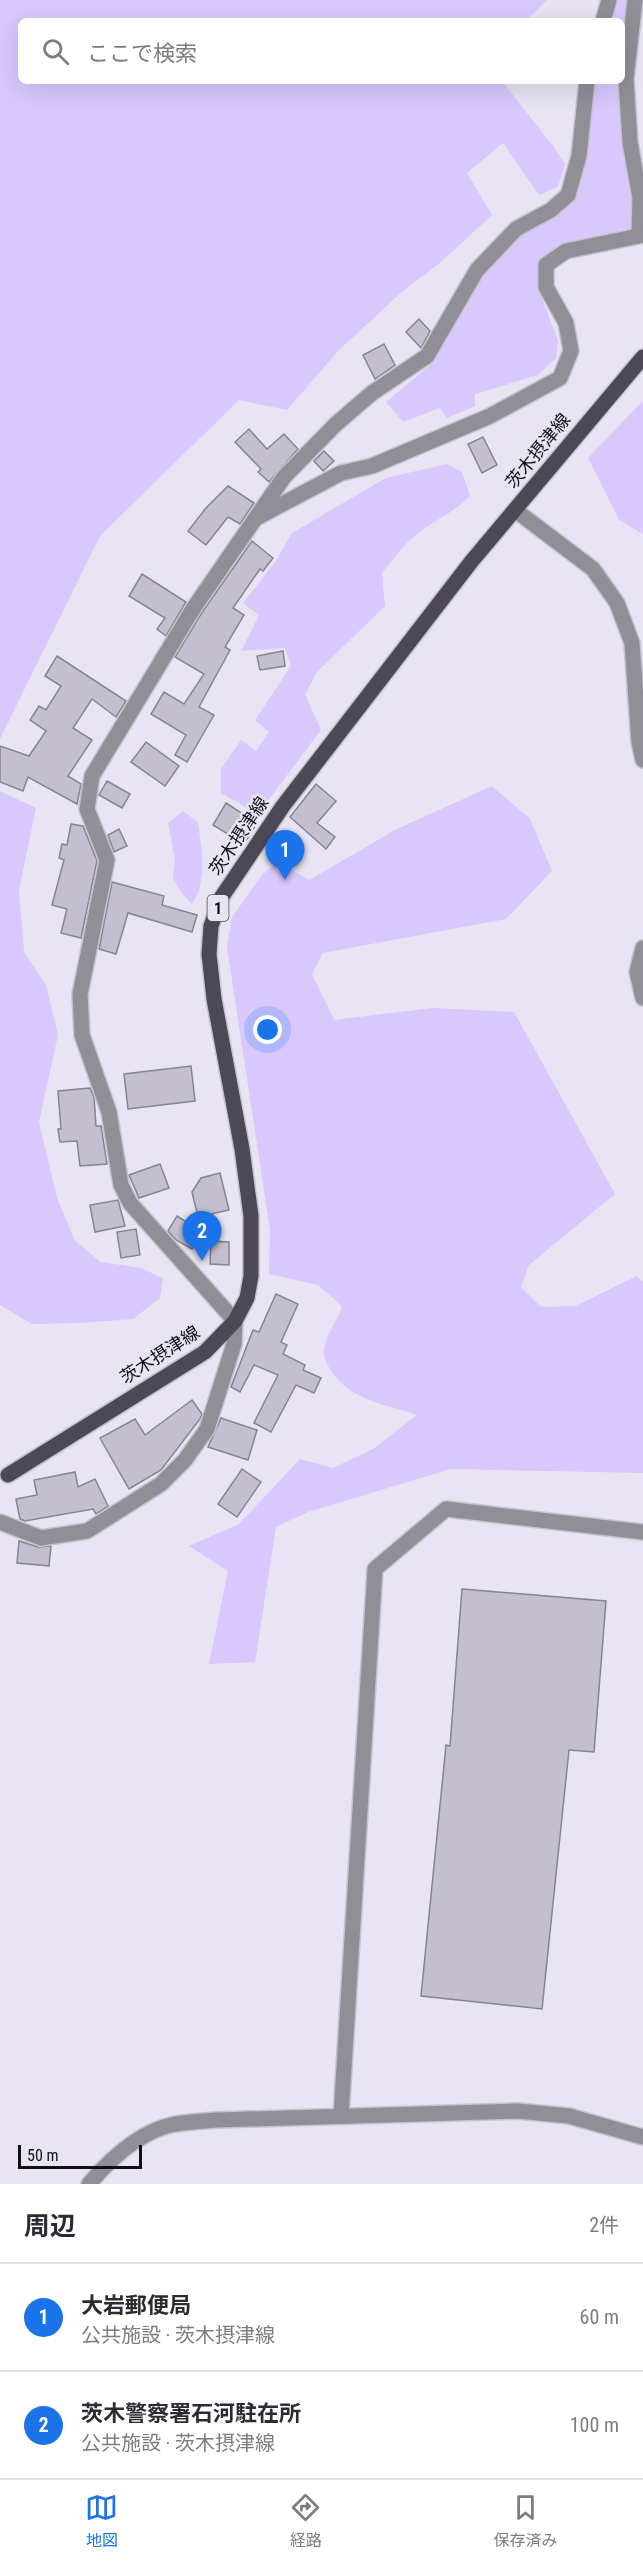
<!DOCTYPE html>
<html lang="ja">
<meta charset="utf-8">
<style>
:root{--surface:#fff;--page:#f2f2f3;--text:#2b2b33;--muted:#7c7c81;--line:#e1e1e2;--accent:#1a73e8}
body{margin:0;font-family:"Roboto Condensed","Noto Sans JP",sans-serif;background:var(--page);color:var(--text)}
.scale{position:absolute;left:18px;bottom:15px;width:124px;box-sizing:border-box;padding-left:6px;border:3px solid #110f14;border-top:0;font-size:16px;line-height:21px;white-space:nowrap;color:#110f14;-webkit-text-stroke:4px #e8e4f4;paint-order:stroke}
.you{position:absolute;left:268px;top:1030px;width:21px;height:21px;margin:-15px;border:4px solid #fff;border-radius:50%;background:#1a73e8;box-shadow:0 0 0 9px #1a73e833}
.badge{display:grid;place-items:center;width:39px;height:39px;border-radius:50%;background:var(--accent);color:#fff;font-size:20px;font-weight:700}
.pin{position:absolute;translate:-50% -50px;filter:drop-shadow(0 2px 3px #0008)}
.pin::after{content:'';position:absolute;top:32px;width:21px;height:18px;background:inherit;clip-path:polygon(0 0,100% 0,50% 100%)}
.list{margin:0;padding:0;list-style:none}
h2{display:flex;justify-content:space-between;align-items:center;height:78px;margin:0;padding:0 24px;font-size:26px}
h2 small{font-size:20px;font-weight:400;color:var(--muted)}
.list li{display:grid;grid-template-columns:39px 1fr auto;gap:18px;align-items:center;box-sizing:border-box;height:108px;padding:0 24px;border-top:2px solid var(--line)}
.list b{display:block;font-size:22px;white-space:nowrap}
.list p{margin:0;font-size:20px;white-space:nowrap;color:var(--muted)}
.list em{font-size:20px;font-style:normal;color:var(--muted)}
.icon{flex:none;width:33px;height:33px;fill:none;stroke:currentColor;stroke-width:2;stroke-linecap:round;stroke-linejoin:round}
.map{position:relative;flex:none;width:643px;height:2184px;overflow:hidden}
.search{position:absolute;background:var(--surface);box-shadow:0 6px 24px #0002;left:18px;right:18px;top:18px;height:66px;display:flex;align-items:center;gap:15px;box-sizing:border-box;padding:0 21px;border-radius:9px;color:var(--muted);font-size:22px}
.sheet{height:294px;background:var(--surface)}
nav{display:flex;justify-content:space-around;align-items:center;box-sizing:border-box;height:84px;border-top:2px solid var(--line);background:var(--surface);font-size:16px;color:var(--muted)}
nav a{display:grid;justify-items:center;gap:3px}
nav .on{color:var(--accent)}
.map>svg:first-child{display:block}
</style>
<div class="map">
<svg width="643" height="2184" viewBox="0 0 643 2184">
<rect width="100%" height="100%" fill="#e8e4f4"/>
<g fill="#d8c8fd">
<polygon points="0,0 547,0 526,21 21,21 21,81 502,81 553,146 565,164 558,187 539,195 503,143 467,173 492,215 441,262 404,290 338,351 287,410 239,400 100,536 0,739"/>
<polygon points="614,0 630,0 622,64 622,21 609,21"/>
<polygon points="594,81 621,81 624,140 632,200 630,228 562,245 539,263 537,285 558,341 556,358 538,375 475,394 475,406 447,418 440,408 403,422 386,402 430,365 480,275 520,236 552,217 574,198 587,160"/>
<polygon points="643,401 643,534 619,520 588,458"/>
<path d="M447 464 462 472 470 496C453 514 428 523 410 540 400 550 391 562 382 573L385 606 317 672 305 694 321 730 258 814 221 793V769L241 740 256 751 269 732 255 720 291 666 285 648 241 651 259 615 243 603 276 561 292 533 386 478Z"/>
<path d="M492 786 530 819 552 871 506 919 323 953 312 974 334 1020 432 1008 514 1012 615 1194 529 1265 521 1287 541 1307 575 1306 637 1276 643 1282V1473L451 1469 308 1512 276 1527 255 1662 209 1664 228 1571 189 1546 239 1524 300 1459 333 1468 373 1449 417 1415C386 1404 351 1401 331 1371 327 1364 323 1357 324 1349 326 1333 338 1321 342 1306L318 1285 269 1274 270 1230 227 947 232 917 262 875 278 861 309 880 397 829Z"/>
<polygon points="0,791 36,808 19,890 24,952 46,985 58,1035 39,1122 57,1198 75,1241 101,1262 142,1268 163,1279 160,1298 133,1319 81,1323 32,1324 0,1305"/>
<polygon points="183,811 198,822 202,853 202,874 199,891 192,904 180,891 173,878 175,860 168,823"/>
</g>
<g fill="#c3bfcf" stroke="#878392" stroke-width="1.5">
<polygon points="419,319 430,331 421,348 406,332"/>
<polygon points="384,344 395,365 375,379 363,355"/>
<polygon points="249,429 267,449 284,434 298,449 269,482 258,472 261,469 235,442"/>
<polygon points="483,437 497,465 482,473 468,444"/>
<polygon points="324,451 334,461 323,471 314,461"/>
<polygon points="228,486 254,503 240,524 228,517 206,545 188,531 206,508"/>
<polygon points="252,541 273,558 263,571 260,569 233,608 244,615 225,647 230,650 199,707 214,715 187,762 175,755 186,735 151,714 164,692 184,704 204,674 175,657 201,614"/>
<polygon points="142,574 186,602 166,636 157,629 165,618 129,596"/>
<polygon points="283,651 285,666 260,670 257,656"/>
<polygon points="57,656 126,701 116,717 92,699 73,728 92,740 68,776 81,784 77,804 28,777 23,791 0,782 0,746 29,756 46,731 30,720 39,706 46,710 61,686 45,676"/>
<polygon points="146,742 179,766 165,786 131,762"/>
<polygon points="107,781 130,794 122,808 99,795"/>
<polygon points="316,784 336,801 317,823 335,837 326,849 290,817"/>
<polygon points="226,803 257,823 244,844 213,825"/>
<polygon points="71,824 83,826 97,861 81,938 61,933 67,909 52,905 64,860 59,858 62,844 67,845"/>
<polygon points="119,829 127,846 114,852 108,835"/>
<polygon points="112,882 164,896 162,905 197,915 192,932 128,913 116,954 99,949"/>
<polygon points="191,1066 195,1101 128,1109 124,1074"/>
<polygon points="90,1088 94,1097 96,1126 101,1126 107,1164 80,1166 77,1141 60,1142 58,1129 61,1129 58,1091"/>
<polygon points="160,1164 169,1188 139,1198 129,1175"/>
<polygon points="220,1173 229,1210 198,1217 192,1192 201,1178"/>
<polygon points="118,1200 125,1226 95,1232 90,1205"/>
<polygon points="177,1216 202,1232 192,1249 176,1240 168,1231"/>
<polygon points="136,1229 140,1255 121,1258 117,1232"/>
<polygon points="211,1241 229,1242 229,1265 210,1264"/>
<polygon points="276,1294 298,1304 281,1342 287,1345 283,1354 305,1365 303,1370 321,1378 314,1393 296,1385 271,1432 254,1423 278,1375 254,1365 240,1392 231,1387 253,1330 259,1332"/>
<polygon points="192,1400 202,1414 200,1419 161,1470 129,1489 100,1438 135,1419 145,1435"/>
<polygon points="221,1418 257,1430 248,1460 208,1447"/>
<polygon points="242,1469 261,1482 237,1517 218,1504"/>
<polygon points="75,1472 78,1487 95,1479 108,1506 96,1514 93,1509 25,1521 20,1519 16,1499 37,1495 34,1480"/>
<polygon points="19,1541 38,1547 51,1546 49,1566 17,1563"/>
<polygon points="462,1589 606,1601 594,1752 569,1750 542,2009 421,1996 446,1745 450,1746"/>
</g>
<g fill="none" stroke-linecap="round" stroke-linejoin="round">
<defs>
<g id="minor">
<polyline points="635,0 626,79 630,142 640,198 639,234"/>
<polyline points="603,21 609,0"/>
<polyline points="515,510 593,569 617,603 632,643 639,742 643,760"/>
<polyline points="258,517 341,473 372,466 490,416 560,378 571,351 566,323 546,287 546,265 566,251 643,235"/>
<polyline points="643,948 637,972 643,998"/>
<polyline points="0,1522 41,1538 87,1531 161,1484 185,1460 207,1429 234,1344 235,1321 130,1203 121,1185 109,1112 82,1035 80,994 107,860 87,809 92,776 193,609 284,477 336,424 372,393 427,356 477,270 516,229 551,210 568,195 579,156 587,81"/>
<polyline points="341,2116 375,1569 446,1509 643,1532"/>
<path d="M89 2184C111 2158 140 2131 175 2124 189 2122 203 2121 217 2120L518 2111 569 2116 643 2137"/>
</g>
<polyline id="major" points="8,1475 205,1352 235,1321 247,1298 251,1276 251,1216 242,1149 214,999 209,954 211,926 221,898 283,806 471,562 643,357"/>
</defs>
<use href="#minor" stroke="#c6c2d0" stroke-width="18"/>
<use href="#major" stroke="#c6c2d0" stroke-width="18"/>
<use href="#minor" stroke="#918f96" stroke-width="15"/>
<use href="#major" stroke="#4c4955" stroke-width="15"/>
</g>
<g text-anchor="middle" stroke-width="5" stroke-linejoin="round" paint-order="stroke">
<rect fill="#e8e4f4" stroke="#524f57" stroke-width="1.5" x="207.5" y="895" width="21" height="26" rx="4.5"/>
<g font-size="16" font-weight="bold" fill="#110f14">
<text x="218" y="914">1</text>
</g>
<g font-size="18" fill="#110f14" stroke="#e8e4f4">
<text transform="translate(538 451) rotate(-51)" y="6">茨木摂津線</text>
<text transform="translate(239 836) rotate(-56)" y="6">茨木摂津線</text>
<text transform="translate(160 1355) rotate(-33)" y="6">茨木摂津線</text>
</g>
</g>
</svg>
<div class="scale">50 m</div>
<div class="you"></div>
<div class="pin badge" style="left:285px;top:880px">1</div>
<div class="pin badge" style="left:202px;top:1261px">2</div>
<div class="search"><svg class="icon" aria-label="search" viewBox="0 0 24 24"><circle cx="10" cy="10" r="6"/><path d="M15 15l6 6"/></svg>ここで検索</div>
</div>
<section class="sheet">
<h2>周辺<small>2件</small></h2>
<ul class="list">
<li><span class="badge">1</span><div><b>大岩郵便局</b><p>公共施設 · 茨木摂津線</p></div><em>60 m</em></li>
<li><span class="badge">2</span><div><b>茨木警察署石河駐在所</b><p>公共施設 · 茨木摂津線</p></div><em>100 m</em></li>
</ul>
</section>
<nav>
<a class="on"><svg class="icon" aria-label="map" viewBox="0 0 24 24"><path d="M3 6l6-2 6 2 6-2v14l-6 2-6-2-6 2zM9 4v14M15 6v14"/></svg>地図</a>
<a><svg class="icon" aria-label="directions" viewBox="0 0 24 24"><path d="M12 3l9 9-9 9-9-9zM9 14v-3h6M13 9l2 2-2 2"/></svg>経路</a>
<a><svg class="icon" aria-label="saved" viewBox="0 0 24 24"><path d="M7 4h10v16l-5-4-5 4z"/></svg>保存済み</a>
</nav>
